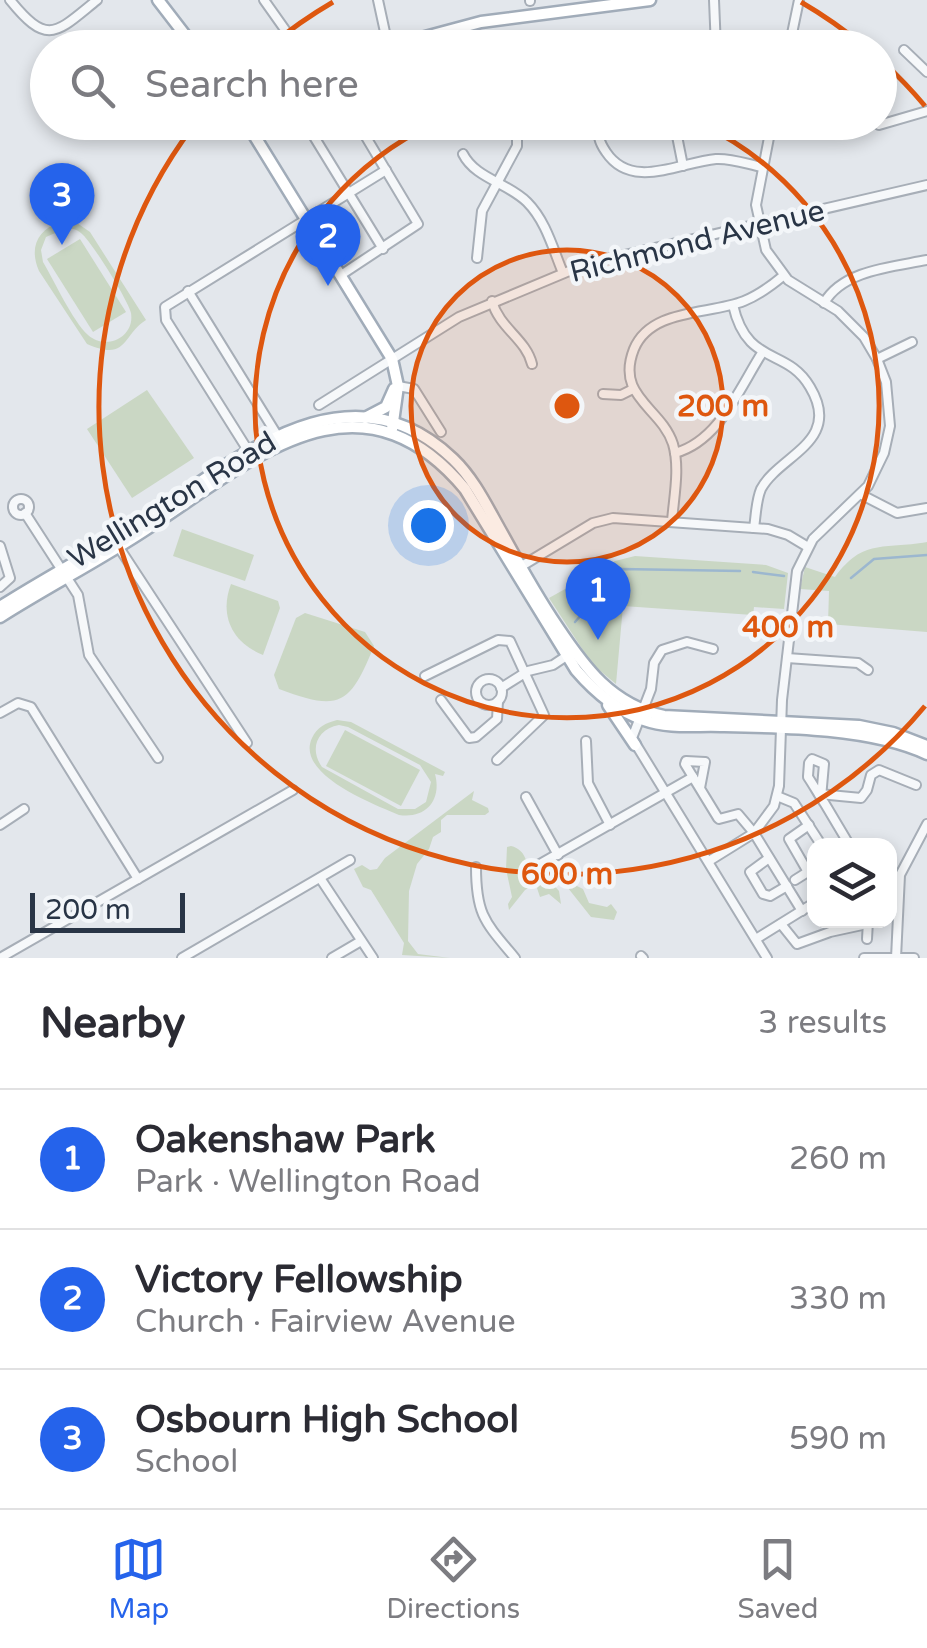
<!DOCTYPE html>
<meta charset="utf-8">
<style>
:root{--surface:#fff;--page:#f7f7f7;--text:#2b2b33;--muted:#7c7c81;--line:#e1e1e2;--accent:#2563eb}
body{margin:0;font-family:"Varela Round",sans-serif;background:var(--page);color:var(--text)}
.controls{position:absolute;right:30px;bottom:30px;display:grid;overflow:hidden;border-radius:20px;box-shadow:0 5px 15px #0003}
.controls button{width:90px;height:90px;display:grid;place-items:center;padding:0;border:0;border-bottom:2px solid var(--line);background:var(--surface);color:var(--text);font:50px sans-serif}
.scale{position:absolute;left:30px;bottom:25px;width:155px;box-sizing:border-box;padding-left:10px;border:5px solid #293546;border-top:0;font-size:28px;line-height:35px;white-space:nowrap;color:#293546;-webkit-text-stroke:8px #f3f6f9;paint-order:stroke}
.you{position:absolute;left:428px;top:525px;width:35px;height:35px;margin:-25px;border:8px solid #fff;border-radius:50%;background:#1a73e8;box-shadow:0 0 0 15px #1a73e833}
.badge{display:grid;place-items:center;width:65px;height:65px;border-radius:50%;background:var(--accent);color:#fff;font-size:32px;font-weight:700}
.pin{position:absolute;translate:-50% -82px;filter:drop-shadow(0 2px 5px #0008)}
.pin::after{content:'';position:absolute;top:52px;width:35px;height:30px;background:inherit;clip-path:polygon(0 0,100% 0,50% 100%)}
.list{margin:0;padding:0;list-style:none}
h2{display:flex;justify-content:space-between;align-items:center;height:130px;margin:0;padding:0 40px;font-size:42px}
h2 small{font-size:32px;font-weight:400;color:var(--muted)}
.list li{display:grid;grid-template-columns:65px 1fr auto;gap:30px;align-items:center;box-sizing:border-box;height:140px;padding:0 40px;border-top:2px solid var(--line)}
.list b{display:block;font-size:38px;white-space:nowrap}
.list p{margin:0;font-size:32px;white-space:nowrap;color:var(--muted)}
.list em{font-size:32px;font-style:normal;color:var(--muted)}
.icon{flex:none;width:55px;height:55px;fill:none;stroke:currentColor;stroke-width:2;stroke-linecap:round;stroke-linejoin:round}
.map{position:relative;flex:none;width:927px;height:958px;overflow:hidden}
.search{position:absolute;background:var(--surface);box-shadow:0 5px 15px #0003;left:30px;right:30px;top:30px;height:110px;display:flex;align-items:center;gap:25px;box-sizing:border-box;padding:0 35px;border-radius:55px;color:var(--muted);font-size:38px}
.sheet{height:550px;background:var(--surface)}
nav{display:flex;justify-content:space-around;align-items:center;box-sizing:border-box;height:140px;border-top:2px solid var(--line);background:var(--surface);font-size:28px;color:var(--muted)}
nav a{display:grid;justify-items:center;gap:5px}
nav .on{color:var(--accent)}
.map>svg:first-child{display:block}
</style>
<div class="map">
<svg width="927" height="958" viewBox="0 0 927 958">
<rect width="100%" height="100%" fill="#e3e7ec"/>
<g fill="#cad7c4" fill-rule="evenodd">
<path d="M60 222 77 223 90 232 146 320C122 335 128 362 87 344L39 271C29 248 37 230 60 222ZM67 228C74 229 76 229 81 233 92 242 128 300 131 313 135 337 106 351 88 335 72 320 55 282 43 262L41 250 46 237Z"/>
<polygon points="80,239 126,312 93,332 47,259"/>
<polygon points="147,390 194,458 132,498 87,429"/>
<polygon points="182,529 254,555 245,581 173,556"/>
<path d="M927 542V632L828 624 829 591 800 589 805 567 835 577C864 538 882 550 927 542Z"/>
<polygon points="635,556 766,565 788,573 784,609 754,607 753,615 623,606 616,684 592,664 549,598 615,561"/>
<path d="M231 584 278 601 280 608 263 655C232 643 219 615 231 584Z"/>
<path d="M305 613 365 632 374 646C350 705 340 712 279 689L274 675 296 618Z"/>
<path d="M337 720 351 722 445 772 443 776 435 774C442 800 426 819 399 815 373 804 295 774 312 738 317 727 326 723 337 720ZM339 725 348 727 420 765 431 782 426 802 415 809H398L322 767C309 749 317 729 339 725Z"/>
<polygon points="345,730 420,770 401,806 326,766"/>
<polygon points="474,791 472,800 488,808 489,812 485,815 447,815 441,820 441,832 433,837 429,849 417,864 409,891 408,941 418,954 450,958 402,955 404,943 371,890 363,887 354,869 362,865 370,870 377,869 385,858"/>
<path d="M511 846C527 850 526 864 532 875L541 871 559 891 561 904 549 894 540 897 537 888 532 886 525 890 509 910 508 904 512 897 506 869 507 847Z"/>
<polygon points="571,883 583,889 589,903 607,907 611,904 617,912 614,920 591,917 568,888"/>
</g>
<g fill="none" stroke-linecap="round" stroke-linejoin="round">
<g stroke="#9cb7cf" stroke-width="2.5">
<polyline points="753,572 784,576"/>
<polyline points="851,578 874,559 927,555"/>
<polyline points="575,622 621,569 740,571"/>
</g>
<defs>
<g id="minor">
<path d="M10 0C48 47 56 33 97 0"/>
<polyline points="264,0 298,48"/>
<polyline points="378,0 388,46"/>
<polyline points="530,0 530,1"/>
<polyline points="714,0 716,48"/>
<polyline points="789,48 799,0"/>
<polyline points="904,50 927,72"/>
<polyline points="305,122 383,249"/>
<path d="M599 122C597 134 599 142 606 152 632 191 680 162 716 159 731 158 747 164 762 167"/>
<polyline points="681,125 677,136 683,166"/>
<polyline points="879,125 927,111"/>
<path d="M463 154C475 178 508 183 527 202 546 221 553 249 563 273"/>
<polyline points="477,258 482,211 517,146 517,131"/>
<polyline points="341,275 418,224 357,122"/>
<polyline points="188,291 277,435"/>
<path d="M492 301C499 328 526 339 532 364"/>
<path d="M824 303C843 270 892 267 927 260"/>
<path d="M733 305C747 367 787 347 810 387 843 442 779 455 761 489 756 501 756 515 754 528"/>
<polyline points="877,359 912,342"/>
<polyline points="398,386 414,389 441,432"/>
<polyline points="603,394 621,395 633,389"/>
<polyline points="319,405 459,317 586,264 927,185"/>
<polyline points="249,452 166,320 165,307 386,170"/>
<path d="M675 453C719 441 739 389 762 353"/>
<polyline points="862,495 897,513 927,508"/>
<circle cx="21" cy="507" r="8"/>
<polyline points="25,513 78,595 89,655 158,758"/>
<path d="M672 521C674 496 680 468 673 444 661 407 615 397 634 349 651 308 709 315 744 301 759 295 771 286 783 276"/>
<polyline points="0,546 10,578 0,587"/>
<polyline points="118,546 247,743"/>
<polyline points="520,567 593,523 613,518 768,529 788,535 808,547"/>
<polyline points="713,649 687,642 662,650 654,663 651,689 632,738 767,958"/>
<polyline points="787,658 858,663 868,670"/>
<polyline points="425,676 498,640 510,641 544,715 497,760"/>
<circle cx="489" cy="692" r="13"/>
<polyline points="501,688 528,671 553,665 568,655"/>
<polyline points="441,700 469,738 476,737 497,719 498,701"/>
<polyline points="0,713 18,703 31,707 138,879"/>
<polyline points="586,741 588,783 610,825"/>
<polyline points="700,788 705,762 686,761 685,764 718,818 719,819 738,814 754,833 802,911"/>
<polyline points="819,794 861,798 867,790 871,775 879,770 916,785"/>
<polyline points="777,796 794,803 822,846"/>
<polyline points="526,797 558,855"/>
<path d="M821 798 824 764 812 759 809 763 808 776V777C814 786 819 795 825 804L850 846"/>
<polyline points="0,825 24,809"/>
<polyline points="769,858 750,872 763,894 770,896 787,886"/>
<polyline points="709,861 754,833 774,806 779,786 782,700 797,571 813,539 868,486 884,453 890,426 886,382 877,359 864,337 838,311 788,280 766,250 756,205 772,122"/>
<path d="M476 867C476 915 485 922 515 958"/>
<polyline points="533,868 693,777"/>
<polyline points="808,872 789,839 809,825"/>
<polyline points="320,878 373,958"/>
<polyline points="795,880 814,868"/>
<polyline points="781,924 797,944 830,932 867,924"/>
<polyline points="756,939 814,903"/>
<polyline points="867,939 868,921"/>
<polyline points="641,956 643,958"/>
<polyline points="0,958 293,790"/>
<polyline points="182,958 350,860"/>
<polyline points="332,958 361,941"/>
<polyline points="864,958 914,958"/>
<polyline points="896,958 900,875 927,824"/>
</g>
<g id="major">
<polyline points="158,0 195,48"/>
<polyline points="384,48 481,22 650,0"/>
<polyline points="246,122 392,359 398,386 392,429"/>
<polyline points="365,418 386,407 394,389"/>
<path d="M0 607C45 578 92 554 137 525 230 465 346 357 453 459 475 480 488 509 503 535 520 566 537 597 557 626 585 668 612 705 664 716L859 726 893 733 927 746"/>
<path d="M0 617C47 587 98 561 145 530 250 462 357 360 465 489L576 670C594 691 618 711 644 720 669 729 696 725 721 726 782 727 872 728 927 754"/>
<polyline points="608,705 635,745"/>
</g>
</defs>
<use href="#minor" stroke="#a7aeb7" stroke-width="12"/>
<use href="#major" stroke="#a1acb9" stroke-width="15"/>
<use href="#minor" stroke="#f6f8fa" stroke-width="8"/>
<use href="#major" stroke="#fff" stroke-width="10"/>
</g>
<circle cx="567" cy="406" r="156" fill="#de570f" fill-opacity=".12"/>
<g fill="none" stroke="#de570f" stroke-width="5">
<circle cx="567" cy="406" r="156"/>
<path d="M699 123A312 312 0 1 1 435 123"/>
<path d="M925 706A467 467 0 0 1 194 125M270 46A467 467 0 0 1 333 2M801 2A467 467 0 0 1 864 46M883 62A467 467 0 0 1 925 106"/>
</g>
<g text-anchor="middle" stroke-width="9" stroke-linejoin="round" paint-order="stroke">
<g font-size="30" fill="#293546" stroke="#f3f6f9">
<text transform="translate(697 241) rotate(-14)" y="10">Richmond Avenue</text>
<text transform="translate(172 500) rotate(-31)" y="10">Wellington Road</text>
</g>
</g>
<circle cx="567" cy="406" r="15" fill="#de570f" stroke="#f3f6f9" stroke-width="5"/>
<g font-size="30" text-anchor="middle" font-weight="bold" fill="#de570f" stroke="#f3f6f9" stroke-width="9" stroke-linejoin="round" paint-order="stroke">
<text x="723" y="416">200 m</text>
<text x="788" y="637">400 m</text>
<text x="567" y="884">600 m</text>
</g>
</svg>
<div class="controls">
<button><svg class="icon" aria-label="layers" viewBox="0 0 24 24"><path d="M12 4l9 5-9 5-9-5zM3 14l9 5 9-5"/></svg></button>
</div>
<div class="scale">200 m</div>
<div class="you"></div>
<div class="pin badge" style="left:598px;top:640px">1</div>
<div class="pin badge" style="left:328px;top:286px">2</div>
<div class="pin badge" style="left:62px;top:245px">3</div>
<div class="search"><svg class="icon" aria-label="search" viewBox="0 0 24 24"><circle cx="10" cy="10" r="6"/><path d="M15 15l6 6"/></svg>Search here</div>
</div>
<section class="sheet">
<h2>Nearby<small>3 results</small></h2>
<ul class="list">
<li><span class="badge">1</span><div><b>Oakenshaw Park</b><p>Park · Wellington Road</p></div><em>260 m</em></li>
<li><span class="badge">2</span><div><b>Victory Fellowship</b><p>Church · Fairview Avenue</p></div><em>330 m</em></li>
<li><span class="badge">3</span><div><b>Osbourn High School</b><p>School</p></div><em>590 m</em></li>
</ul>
</section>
<nav>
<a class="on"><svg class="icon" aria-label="map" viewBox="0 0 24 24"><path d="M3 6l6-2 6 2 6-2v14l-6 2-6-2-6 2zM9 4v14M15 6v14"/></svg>Map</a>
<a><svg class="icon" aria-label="directions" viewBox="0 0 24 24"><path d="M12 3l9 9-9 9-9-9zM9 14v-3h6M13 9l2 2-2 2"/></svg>Directions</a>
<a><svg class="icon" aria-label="saved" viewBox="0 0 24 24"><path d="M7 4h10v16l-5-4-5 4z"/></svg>Saved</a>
</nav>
